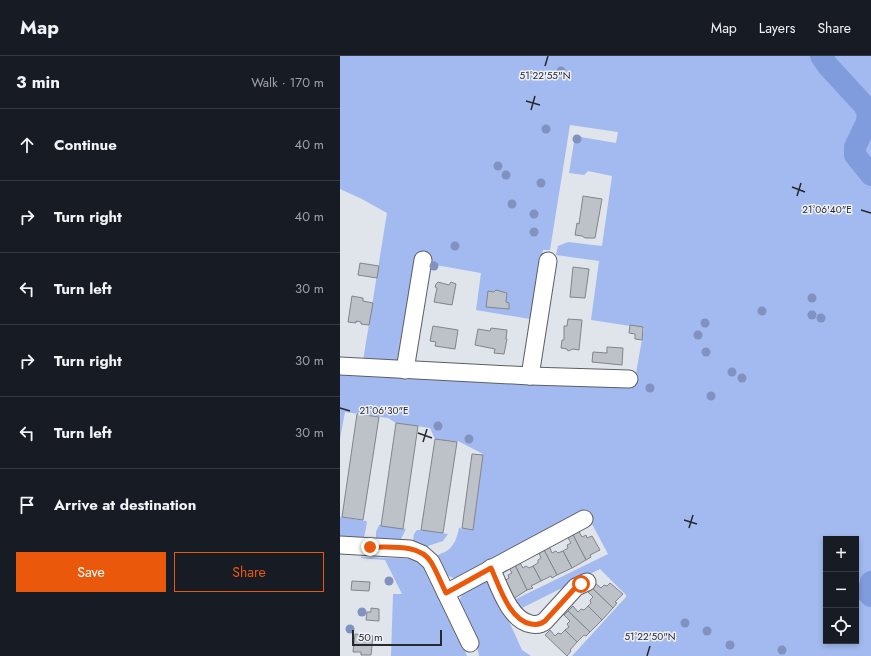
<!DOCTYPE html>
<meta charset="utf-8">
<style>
:root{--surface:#171b24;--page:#20242c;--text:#f1f3f6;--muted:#9ea1a6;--line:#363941;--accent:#ea580c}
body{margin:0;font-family:Jost,sans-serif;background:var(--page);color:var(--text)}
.controls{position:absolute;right:12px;bottom:12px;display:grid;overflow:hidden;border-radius:0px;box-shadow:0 2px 6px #0003}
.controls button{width:36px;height:36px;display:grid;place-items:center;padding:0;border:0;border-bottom:1px solid var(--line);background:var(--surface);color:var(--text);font:20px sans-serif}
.scale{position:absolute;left:12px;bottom:10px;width:90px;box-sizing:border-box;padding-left:4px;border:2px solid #28292c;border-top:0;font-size:11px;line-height:14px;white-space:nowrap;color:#28292c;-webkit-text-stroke:3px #eef1f9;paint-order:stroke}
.stop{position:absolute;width:12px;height:12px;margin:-9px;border:3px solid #ea580c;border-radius:50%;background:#fff}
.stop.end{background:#ea580c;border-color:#fff;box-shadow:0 1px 4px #0008}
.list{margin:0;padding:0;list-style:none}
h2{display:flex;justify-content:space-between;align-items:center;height:52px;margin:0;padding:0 16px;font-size:17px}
h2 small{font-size:13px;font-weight:400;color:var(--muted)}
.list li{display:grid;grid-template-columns:26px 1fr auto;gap:12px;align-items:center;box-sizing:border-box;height:72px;padding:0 16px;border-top:1px solid var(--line)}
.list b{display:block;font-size:15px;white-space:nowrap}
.list em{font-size:13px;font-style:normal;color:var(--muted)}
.actions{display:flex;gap:8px;padding:12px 16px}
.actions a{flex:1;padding:9px 0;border:1px solid var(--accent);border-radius:0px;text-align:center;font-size:14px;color:var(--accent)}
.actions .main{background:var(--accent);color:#fff}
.icon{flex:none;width:22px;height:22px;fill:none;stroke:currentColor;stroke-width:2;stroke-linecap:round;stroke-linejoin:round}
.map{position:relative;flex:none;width:531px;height:600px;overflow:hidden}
header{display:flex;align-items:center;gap:24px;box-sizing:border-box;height:56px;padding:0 20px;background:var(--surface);border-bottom:1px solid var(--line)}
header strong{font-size:19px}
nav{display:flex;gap:22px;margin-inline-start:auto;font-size:14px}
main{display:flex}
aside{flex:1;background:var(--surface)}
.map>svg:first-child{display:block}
</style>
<header>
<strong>Map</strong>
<nav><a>Map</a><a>Layers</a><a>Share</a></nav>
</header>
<main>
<aside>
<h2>3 min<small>Walk · 170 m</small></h2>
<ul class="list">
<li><svg class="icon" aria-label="ahead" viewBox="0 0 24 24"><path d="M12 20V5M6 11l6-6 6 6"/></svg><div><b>Continue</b></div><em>40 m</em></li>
<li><svg class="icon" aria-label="right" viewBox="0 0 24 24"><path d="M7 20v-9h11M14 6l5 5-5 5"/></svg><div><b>Turn right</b></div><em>40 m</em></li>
<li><svg class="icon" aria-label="left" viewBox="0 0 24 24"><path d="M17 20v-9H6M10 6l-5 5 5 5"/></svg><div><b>Turn left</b></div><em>30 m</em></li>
<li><svg class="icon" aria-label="right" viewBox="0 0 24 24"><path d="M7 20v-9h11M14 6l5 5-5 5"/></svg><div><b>Turn right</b></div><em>30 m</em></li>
<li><svg class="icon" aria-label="left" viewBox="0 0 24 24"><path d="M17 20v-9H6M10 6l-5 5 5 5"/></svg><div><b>Turn left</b></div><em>30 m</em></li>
<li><svg class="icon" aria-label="arrive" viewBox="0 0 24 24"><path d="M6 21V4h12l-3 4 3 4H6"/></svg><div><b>Arrive at destination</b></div></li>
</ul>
<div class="actions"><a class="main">Save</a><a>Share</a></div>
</aside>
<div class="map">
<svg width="531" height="600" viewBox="0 0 531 600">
<rect width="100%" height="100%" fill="#e0e4eb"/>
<g fill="#a2baef" fill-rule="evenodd">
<path d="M0 0H531V600H232L286 541V539L260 513 180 553 172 545 268 498 245 455 142 507 134 516 116 523 104 518 94 502C97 499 100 498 105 496 114 491 117 482 119 472L133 474 143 398 118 385 117 386 95 383 90 372 56 367 48 362 5 356 0 383V315L296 317 304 272 251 264 259 205 216 199 218 190 228 186 262 190 272 120 248 115 244 119 229 117 235 80 276 87 278 76 230 69 210 194H203L198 225 189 307 183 308 190 263 136 254 141 217 90 208V203L75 201 60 303 59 305H23L47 157 22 143 0 133ZM486 483H516V585H486Z"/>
<polygon points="0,461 26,465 27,466 24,482 0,485"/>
<polygon points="39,469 66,473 61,483 57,487 36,483 36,476"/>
<polygon points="77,474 81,474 108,478 103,485 85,491 75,487 73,484 74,478"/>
<polygon points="21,501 81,503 115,568 127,600 51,600 53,538 62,538 45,504 21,502"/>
<polygon points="148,519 182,594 191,600 139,600 136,585 120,551 119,545 122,538"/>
</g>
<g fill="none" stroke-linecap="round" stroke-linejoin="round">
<g stroke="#819cdc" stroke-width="22">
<polyline points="481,0 488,10 523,48 528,56 527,66 515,91 515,99 531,119"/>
<polyline points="531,526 528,537 531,540"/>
</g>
</g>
<g fill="#bdc1c8" stroke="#81848b">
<polygon points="243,140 262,143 255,182 245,182 242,180 235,179 237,167 239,168"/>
<polygon points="20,207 39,210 37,222 18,219"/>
<polygon points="233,211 249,213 245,242 230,241"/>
<polygon points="98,226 109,229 111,226 116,228 112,249 94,246 97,232 95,231 96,228"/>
<polygon points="156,234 167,237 166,246 169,247 169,253 146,251 148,235 154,236"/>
<polygon points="12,240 23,242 23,245 33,247 29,269 21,268 21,266 16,265 16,267 8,266"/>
<polygon points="228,263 242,264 239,294 233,293 228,295 227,293 221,292 222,284 224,284 224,270 227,270"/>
<polygon points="290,269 303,271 302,284 295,283 295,278 289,277"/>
<polygon points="93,270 118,274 115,293 95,290 96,286 90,285"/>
<polygon points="151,272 167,274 166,283 167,283 164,298 154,297 155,293 135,289 138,273 150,275"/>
<polygon points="267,291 283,292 282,309 252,306 253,296 267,297"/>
<polygon points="17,358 39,361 23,464 2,461"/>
<polygon points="56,367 78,370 63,473 41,470"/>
<polygon points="95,383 117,386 103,477 81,474"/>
<polygon points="132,398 143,399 133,474 122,472"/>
<polygon points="238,474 242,481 246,479 247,482 252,480 260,494 250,499 251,501 246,504 232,477"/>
<polygon points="232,477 246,504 232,512 223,495 228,492 227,489 231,487 227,480"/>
<polygon points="209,490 212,497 216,495 218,497 223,495 232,512 217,519 203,492"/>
<polygon points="203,492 217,519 212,522 211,520 201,525 193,510 198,507 198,504 201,502 198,495"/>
<polygon points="179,505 183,512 186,510 189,512 193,510 201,525 191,530 193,532 187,534 174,507"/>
<polygon points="174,507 187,534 173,543 164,525 169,522 168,519 172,517 168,510"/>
<polygon points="12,525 30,526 29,535 11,534"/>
<polygon points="255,527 261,532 264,529 267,530 270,527 283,538 275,546 277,547 273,552 251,531"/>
<polygon points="251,531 273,552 262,564 248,550 251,547 250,544 253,541 247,535"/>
<polygon points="233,550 238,556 241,553 244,554 248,550 262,564 250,576 228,555"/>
<polygon points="31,552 39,553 39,565 26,564 27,556 31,556"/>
<polygon points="228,555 250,576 246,580 244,579 237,586 225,574 229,571 227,568 230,565 224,559"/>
<polygon points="210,574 215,580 218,577 221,578 225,574 237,586 230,594 231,595 227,600 205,579"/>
<polygon points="15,578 33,580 31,599 21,599 21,596 13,596"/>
</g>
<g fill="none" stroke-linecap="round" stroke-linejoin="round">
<defs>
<g id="minor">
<polyline points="0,310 190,320 289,323"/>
<polyline points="65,314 83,204"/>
<polyline points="190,320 208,205"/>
<polyline points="0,489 70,493 82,498 91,506 130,587"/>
<path d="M151 512C159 529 169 564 191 568 196 569 200 569 205 565L236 531 247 526"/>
<polyline points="106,537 244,463"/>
</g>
</defs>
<use href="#minor" stroke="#5b5e65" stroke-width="19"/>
<use href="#minor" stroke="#fff" stroke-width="17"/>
</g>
<g fill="#8192c0">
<circle cx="221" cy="15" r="4.5"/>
<circle cx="206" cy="73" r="4.5"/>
<circle cx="237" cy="83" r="4.5"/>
<circle cx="158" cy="110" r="4.5"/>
<circle cx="166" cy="119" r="4.5"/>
<circle cx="201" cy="127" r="4.5"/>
<circle cx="172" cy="148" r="4.5"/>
<circle cx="194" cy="158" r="4.5"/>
<circle cx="194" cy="176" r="4.5"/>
<circle cx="115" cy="190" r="4.5"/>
<circle cx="94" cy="210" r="4.5"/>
<circle cx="472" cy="242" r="4.5"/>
<circle cx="422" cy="255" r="4.5"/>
<circle cx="472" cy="259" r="4.5"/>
<circle cx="481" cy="262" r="4.5"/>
<circle cx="365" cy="267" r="4.5"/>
<circle cx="358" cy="279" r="4.5"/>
<circle cx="366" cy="296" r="4.5"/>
<circle cx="392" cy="316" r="4.5"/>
<circle cx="402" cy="322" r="4.5"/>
<circle cx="310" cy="332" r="4.5"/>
<circle cx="371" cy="340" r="4.5"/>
<circle cx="98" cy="370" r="4.5"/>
<circle cx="129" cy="383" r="4.5"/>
<circle cx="49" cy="525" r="4.5"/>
<circle cx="22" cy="556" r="4.5"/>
<circle cx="345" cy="567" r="4.5"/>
<circle cx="10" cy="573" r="4.5"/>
<circle cx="367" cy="575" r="4.5"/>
<circle cx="390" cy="589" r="4.5"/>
<circle cx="442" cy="594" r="4.5"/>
</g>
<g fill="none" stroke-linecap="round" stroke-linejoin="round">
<path stroke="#ea580c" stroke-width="5" d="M30 491C49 492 79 487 91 506 97 516 101 527 106 537L151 512C159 529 169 564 191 568 196 569 200 569 205 565L236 531 241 528"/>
</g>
<path fill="none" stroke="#28292c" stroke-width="1.5" d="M205 10 208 0M186 45 200 49M191 54 195 40M452 131 465 136M457 140 461 127M521 154 531 157M0 352 10 355M78 377 92 382M83 386 87 373M344 464 357 468M349 472 353 459M307 600 310 590"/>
<g font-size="10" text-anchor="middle" fill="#28292c" stroke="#eef1f9" stroke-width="3" stroke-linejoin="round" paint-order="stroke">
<text x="205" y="23">51°22'55"N</text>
<text x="487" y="157">21°06'40"E</text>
<text x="44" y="358">21°06'30"E</text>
<text x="310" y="584">51°22'50"N</text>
</g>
</svg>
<div class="controls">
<button>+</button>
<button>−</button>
<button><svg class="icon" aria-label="locate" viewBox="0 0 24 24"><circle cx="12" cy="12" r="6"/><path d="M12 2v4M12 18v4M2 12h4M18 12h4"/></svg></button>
</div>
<div class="scale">50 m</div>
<div class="stop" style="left:241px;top:528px"></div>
<div class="stop end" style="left:30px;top:491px"></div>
</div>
</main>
